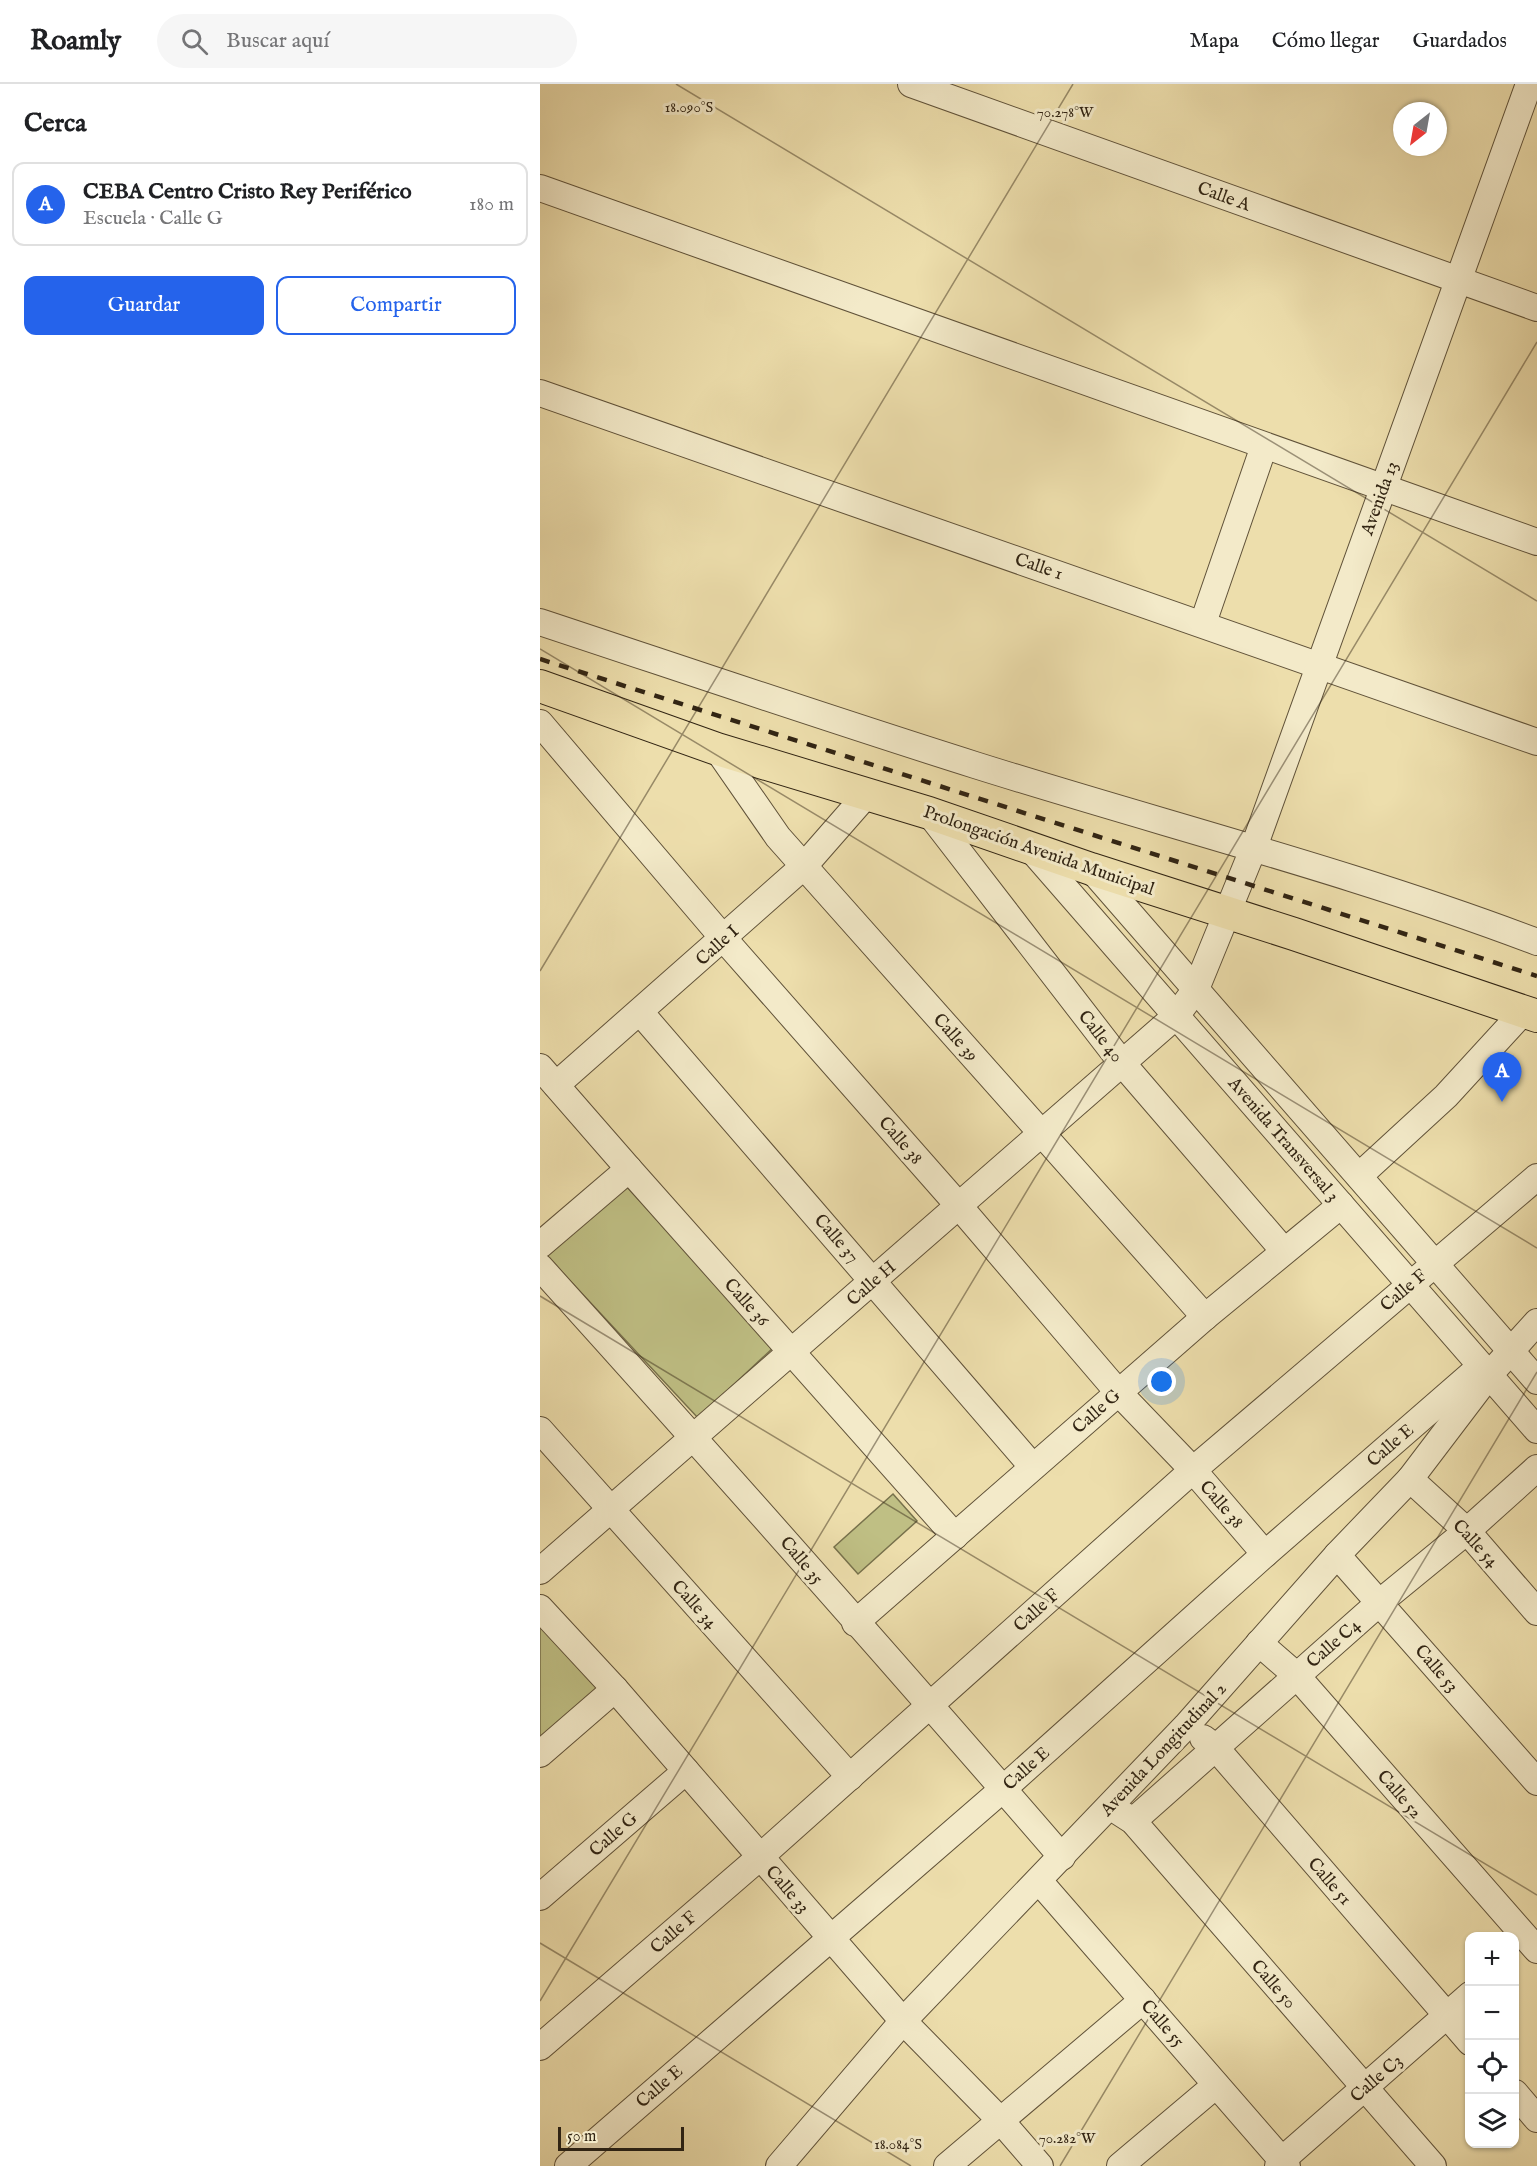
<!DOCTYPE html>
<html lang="es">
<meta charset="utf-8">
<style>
:root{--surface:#fff;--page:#f6f6f6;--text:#202124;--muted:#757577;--line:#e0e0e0;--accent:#2563eb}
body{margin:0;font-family:"IM FELL English",serif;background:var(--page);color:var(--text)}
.controls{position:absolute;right:18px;bottom:18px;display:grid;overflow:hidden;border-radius:12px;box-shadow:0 2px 4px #0004}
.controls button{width:54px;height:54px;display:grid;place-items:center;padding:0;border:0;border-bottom:2px solid var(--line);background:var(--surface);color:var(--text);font:30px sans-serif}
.compass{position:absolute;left:853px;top:18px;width:54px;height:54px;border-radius:50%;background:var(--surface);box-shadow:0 2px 4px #0004;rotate:211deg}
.scale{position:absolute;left:18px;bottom:15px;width:126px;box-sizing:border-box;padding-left:6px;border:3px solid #312413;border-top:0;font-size:16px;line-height:21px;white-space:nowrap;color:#312413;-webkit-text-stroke:4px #f3eac9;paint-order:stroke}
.you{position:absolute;left:622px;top:1298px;width:21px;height:21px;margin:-15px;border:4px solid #fff;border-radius:50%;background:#1a73e8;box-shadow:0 0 0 9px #1a73e833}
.badge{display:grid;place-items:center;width:39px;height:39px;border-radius:50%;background:var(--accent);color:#fff;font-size:20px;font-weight:700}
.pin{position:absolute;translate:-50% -50px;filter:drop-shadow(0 2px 3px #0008)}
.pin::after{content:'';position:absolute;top:32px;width:21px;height:18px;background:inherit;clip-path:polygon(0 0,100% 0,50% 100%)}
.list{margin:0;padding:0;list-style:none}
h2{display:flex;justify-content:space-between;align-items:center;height:78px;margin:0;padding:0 24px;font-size:26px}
h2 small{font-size:20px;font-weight:400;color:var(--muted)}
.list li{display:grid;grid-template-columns:39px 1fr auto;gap:18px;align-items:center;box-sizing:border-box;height:84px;margin:0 12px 12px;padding:0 12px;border:2px solid var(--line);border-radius:12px}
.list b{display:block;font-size:22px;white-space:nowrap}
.list p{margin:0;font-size:20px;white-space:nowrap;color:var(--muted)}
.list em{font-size:20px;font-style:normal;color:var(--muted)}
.actions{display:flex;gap:12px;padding:18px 24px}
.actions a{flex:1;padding:14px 0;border:2px solid var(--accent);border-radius:12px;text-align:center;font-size:21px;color:var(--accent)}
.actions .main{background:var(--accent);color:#fff}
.icon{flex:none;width:33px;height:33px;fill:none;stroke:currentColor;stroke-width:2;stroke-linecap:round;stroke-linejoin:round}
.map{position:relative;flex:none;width:997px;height:2082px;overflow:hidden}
header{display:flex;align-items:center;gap:36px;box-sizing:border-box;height:84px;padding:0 30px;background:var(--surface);border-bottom:2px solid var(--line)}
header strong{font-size:28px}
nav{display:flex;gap:33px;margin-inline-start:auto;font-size:21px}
.search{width:420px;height:54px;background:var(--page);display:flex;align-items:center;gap:15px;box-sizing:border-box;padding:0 21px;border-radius:33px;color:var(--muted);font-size:22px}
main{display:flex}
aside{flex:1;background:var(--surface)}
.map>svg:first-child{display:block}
</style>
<header>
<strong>Roamly</strong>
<div class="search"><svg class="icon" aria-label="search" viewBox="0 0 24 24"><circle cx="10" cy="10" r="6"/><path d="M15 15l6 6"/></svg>Buscar aquí</div>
<nav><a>Mapa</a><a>Cómo llegar</a><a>Guardados</a></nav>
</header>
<main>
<aside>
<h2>Cerca<small></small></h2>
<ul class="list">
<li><span class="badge">A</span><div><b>CEBA Centro Cristo Rey Periférico</b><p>Escuela · Calle G</p></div><em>180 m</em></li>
</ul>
<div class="actions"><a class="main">Guardar</a><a>Compartir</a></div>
</aside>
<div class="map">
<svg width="997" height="2082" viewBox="0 0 997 2082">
<rect width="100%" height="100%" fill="#eddeac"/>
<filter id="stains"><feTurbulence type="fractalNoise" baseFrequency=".00333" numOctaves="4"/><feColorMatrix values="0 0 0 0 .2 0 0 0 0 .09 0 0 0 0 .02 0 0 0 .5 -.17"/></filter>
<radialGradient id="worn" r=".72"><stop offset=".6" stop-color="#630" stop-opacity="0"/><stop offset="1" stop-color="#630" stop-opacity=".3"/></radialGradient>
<g fill="#bfbf84" stroke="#78724c" stroke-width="1.5">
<polygon points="86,1102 234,1263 158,1334 7,1172"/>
<polygon points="353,1410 377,1437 318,1490 294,1463"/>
<polygon points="0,1541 58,1604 0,1654"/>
</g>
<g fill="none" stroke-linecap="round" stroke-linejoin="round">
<defs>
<g id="minor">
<polyline points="371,0 997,224"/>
<polyline points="0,104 997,458"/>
<polyline points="0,309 997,658"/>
<path d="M0 538C145 586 289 635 435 681 622 740 813 788 997 858"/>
<polyline points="663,539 724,362"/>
<polyline points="0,639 184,855 419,1122 578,1308 653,1386 725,1470"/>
<polyline points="177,665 238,753 665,1233"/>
<polyline points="389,729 582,979 744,1167"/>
<polyline points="490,764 997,1346"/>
<polyline points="551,785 997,1297"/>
<polyline points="100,928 492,1382"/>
<polyline points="0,983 89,1085 415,1452"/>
<polyline points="16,1001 264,782 327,710"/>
<polyline points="819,1092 906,1012 984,927"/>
<polyline points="0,1161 89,1085"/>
<path d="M0 1183C176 1378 350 1574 522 1773"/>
<polyline points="0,1346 310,1693"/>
<polyline points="870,1395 927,1447 997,1528"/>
<polyline points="797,1471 997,1698"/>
<polyline points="0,1487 636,932 656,905 714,763 989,0"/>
<polyline points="0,1524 75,1605 363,1937 461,2037 500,2082"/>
<polyline points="315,1539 665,1233 801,1121"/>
<polyline points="719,1559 756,1591 997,1866"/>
<polyline points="663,1654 675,1663 930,1958"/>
<polyline points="0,1670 75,1605"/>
<polyline points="579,1728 593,1737 893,2082"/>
<polyline points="593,1737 839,1519 927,1447 997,1384"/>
<polyline points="499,1797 747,2082"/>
<polyline points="0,1813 146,1687"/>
<polyline points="0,1963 220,1773 653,1386 997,1093"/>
<polyline points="975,2009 997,2035"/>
<polyline points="28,2082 463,1705 725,1470 941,1282"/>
<polyline points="239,2082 363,1937 646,1642 797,1471 870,1395 949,1291 997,1238"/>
<polyline points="407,2082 603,1916"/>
<polyline points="580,2082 676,2001"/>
<polyline points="738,2082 742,2076 930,1911"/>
</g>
<polyline id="major" points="0,602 177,665 389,729 551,785 754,850 997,932"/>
</defs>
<use href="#minor" stroke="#605239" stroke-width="28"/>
<use href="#major" stroke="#312413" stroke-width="34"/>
<use href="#minor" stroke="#f3eac9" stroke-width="26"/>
<use href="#major" stroke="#eddeac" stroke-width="32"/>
<polyline stroke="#312413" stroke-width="4.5" stroke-dasharray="10 10" stroke-linecap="butt" points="0,575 997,892"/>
</g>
<path fill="none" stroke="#312413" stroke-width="1.5" stroke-opacity="0.45" d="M136 0 997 517M0 565 997 1164M0 887 533 0M0 1212 997 1811M0 1859 371 2082M0 1917 997 258M520 2082 997 1288"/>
<g text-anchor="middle" stroke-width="6" stroke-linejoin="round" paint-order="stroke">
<g font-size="18" fill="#312413" stroke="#f3eac9">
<text transform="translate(684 112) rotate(20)" y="6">Calle A</text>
<text transform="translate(839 414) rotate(-70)" y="6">Avenida 13</text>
<text transform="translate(499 482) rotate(19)" y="6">Calle 1</text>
<text transform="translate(499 766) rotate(19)" y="6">Prolongación Avenida Municipal</text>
<text transform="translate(177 861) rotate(-42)" y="6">Calle I</text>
<text transform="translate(561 952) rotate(52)" y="6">Calle 40</text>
<text transform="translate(416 953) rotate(48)" y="6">Calle 39</text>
<text transform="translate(744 1055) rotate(49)" y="6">Avenida Transversal 3</text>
<text transform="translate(361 1056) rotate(49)" y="6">Calle 38</text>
<text transform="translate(297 1154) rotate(49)" y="6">Calle 37</text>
<text transform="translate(331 1199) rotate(-41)" y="6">Calle H</text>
<text transform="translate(863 1206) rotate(-40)" y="6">Calle F</text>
<text transform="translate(207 1218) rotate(48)" y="6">Calle 36</text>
<text transform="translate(556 1327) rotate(-41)" y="6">Calle G</text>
<text transform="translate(850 1361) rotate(-41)" y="6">Calle E</text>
<text transform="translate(682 1420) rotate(49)" y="6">Calle 38</text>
<text transform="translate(936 1459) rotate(47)" y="6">Calle 54</text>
<text transform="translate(262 1476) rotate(50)" y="6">Calle 35</text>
<text transform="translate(155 1520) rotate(48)" y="6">Calle 34</text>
<text transform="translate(496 1526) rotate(-42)" y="6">Calle F</text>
<text transform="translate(793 1559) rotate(-41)" y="6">Calle C4</text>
<text transform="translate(897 1584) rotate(49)" y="6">Calle 53</text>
<text transform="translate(623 1665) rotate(-47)" y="6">Avenida Longitudinal 2</text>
<text transform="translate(486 1684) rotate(-42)" y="6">Calle E</text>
<text transform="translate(860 1710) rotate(49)" y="6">Calle 52</text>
<text transform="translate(73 1750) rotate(-41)" y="6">Calle G</text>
<text transform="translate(790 1797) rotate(49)" y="6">Calle 51</text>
<text transform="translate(248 1805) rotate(49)" y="6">Calle 33</text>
<text transform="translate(133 1848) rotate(-41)" y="6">Calle F</text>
<text transform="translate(734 1900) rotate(49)" y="6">Calle 50</text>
<text transform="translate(623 1939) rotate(49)" y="6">Calle 55</text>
<text transform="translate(836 1994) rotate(-41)" y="6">Calle C3</text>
<text transform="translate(119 2002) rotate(-41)" y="6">Calle E</text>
</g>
</g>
<g font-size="15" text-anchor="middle" fill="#312413" stroke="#f3eac9" stroke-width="6" stroke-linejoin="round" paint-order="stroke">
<text x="149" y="28">18.090°S</text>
<text x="525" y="33">70.278°W</text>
<text x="527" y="2059">70.282°W</text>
<text x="358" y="2065">18.084°S</text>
</g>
<rect width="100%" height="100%" filter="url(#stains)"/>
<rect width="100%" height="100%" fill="url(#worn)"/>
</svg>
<div class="controls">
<button>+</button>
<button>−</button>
<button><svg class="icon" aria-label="locate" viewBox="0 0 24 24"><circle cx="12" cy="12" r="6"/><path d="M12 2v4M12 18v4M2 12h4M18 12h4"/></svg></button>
<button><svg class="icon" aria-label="layers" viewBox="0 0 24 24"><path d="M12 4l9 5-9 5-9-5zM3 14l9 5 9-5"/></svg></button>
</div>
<svg class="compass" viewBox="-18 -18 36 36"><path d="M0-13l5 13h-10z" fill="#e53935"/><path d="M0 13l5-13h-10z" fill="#757577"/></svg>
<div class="scale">50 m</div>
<div class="you"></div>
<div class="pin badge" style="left:962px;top:1018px">A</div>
</div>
</main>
